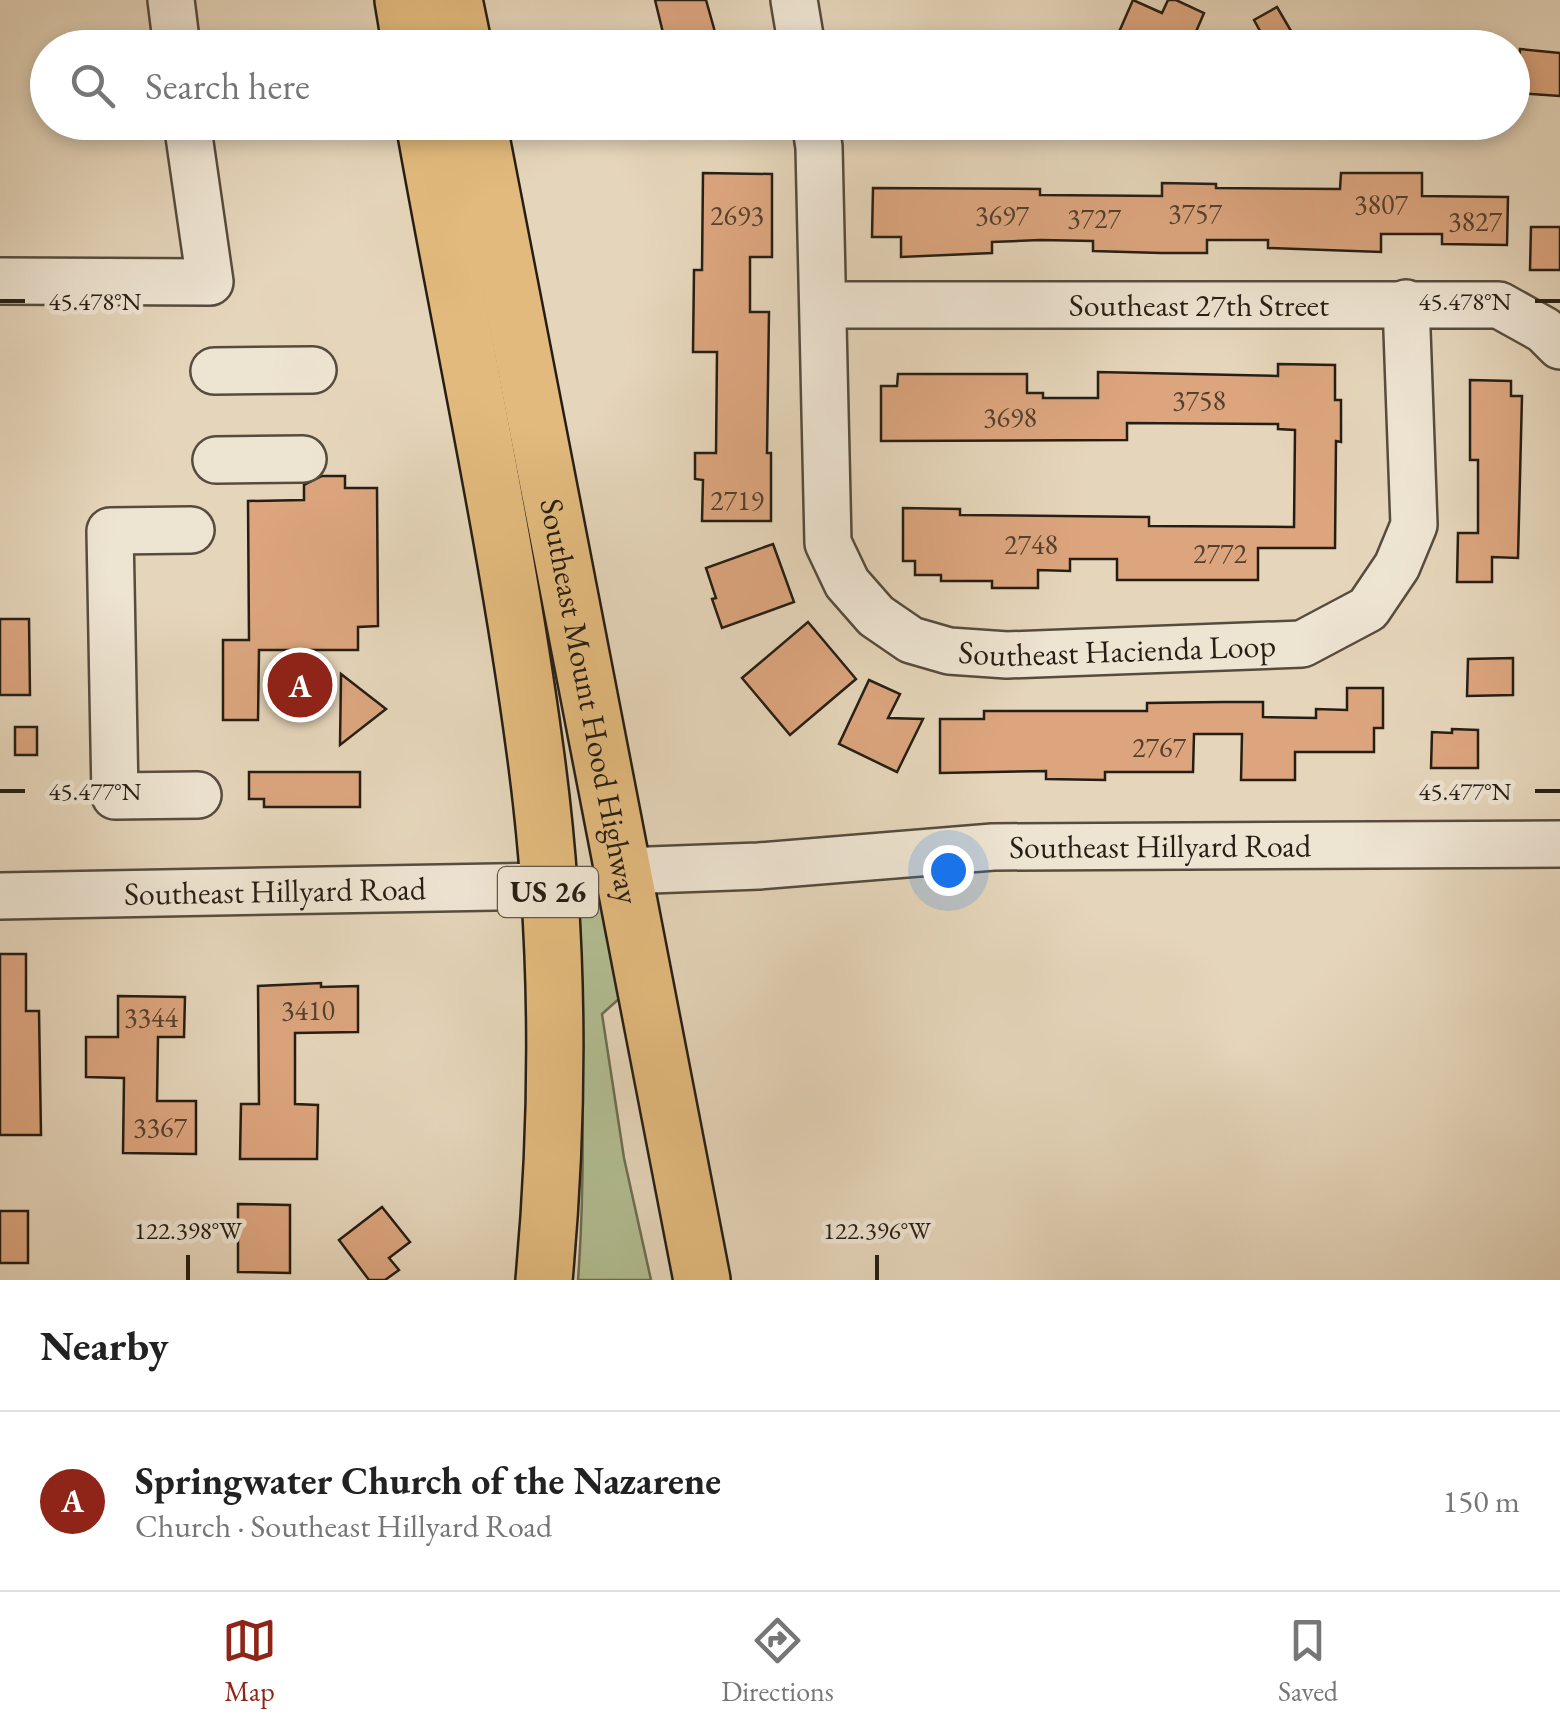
<!DOCTYPE html>
<meta charset="utf-8">
<style>
:root{--surface:#fff;--page:#f2f2f2;--text:#222;--muted:#767676;--line:#e0e0e0;--accent:#8f2418}
body{margin:0;font-family:"EB Garamond",serif;background:var(--page);color:var(--text)}
.you{position:absolute;left:948px;top:870px;width:35px;height:35px;margin:-25px;border:8px solid #fff;border-radius:50%;background:#1a73e8;box-shadow:0 0 0 15px #1a73e833}
.badge{display:grid;place-items:center;width:65px;height:65px;border-radius:50%;background:var(--accent);color:#fff;font-size:32px;font-weight:700}
.pin{position:absolute;translate:-50% -50%;border:5px solid #fff;box-shadow:0 2px 10px #0006}
.list{margin:0;padding:0;list-style:none}
h2{display:flex;justify-content:space-between;align-items:center;height:130px;margin:0;padding:0 40px;font-size:42px}
h2 small{font-size:32px;font-weight:400;color:var(--muted)}
.list li{display:grid;grid-template-columns:65px 1fr auto;gap:30px;align-items:center;box-sizing:border-box;height:180px;padding:0 40px;border-top:2px solid var(--line)}
.list b{display:block;font-size:38px;white-space:nowrap}
.list p{margin:0;font-size:32px;white-space:nowrap;color:var(--muted)}
.list em{font-size:32px;font-style:normal;color:var(--muted)}
.icon{flex:none;width:55px;height:55px;fill:none;stroke:currentColor;stroke-width:2;stroke-linecap:round;stroke-linejoin:round}
.map{position:relative;flex:none;width:1560px;height:1280px;overflow:hidden}
.search{position:absolute;background:var(--surface);box-shadow:0 5px 15px #0003;left:30px;right:30px;top:30px;height:110px;display:flex;align-items:center;gap:25px;box-sizing:border-box;padding:0 35px;border-radius:55px;color:var(--muted);font-size:38px}
.sheet{height:310px;background:var(--surface)}
nav{display:flex;justify-content:space-around;align-items:center;box-sizing:border-box;height:140px;border-top:2px solid var(--line);background:var(--surface);font-size:28px;color:var(--muted)}
nav a{display:grid;justify-items:center;gap:5px}
nav .on{color:var(--accent)}
.map>svg:first-child{display:block}
</style>
<div class="map">
<svg width="1560" height="1280" viewBox="0 0 1560 1280">
<rect width="100%" height="100%" fill="#e5d5ba"/>
<filter id="stains"><feTurbulence type="fractalNoise" baseFrequency=".002" numOctaves="4"/><feColorMatrix values="0 0 0 0 .2 0 0 0 0 .09 0 0 0 0 .02 0 0 0 .5 -.17"/></filter>
<radialGradient id="worn" r=".72"><stop offset=".6" stop-color="#630" stop-opacity="0"/><stop offset="1" stop-color="#630" stop-opacity=".3"/></radialGradient>
<path fill="#b2be92" stroke="#6c6e53" stroke-width="2.5" d="M575 873 600 889 621 997 602 1014 624 1158 651 1280H578C588 1145 580 1008 575 873Z"/>
<g fill="#dca57e" stroke="#261e14" stroke-width="2.5">
<polygon points="655,0 706,0 715,32 666,45"/>
<polygon points="1133,0 1162,13 1168,0 1176,0 1204,13 1189,48 1112,48"/>
<polygon points="1277,7 1301,48 1231,48 1260,31 1254,20"/>
<polygon points="1520,49 1560,53 1560,96 1517,93"/>
<polygon points="703,173 772,174 772,257 750,257 750,312 769,312 767,453 771,453 771,521 702,521 703,480 695,479 695,453 716,453 717,352 693,352 694,270 702,270"/>
<polygon points="1341,173 1422,173 1422,196 1508,197 1507,245 1442,244 1442,234 1381,234 1381,252 1268,248 1268,240 1207,240 1207,253 1161,253 1093,251 1093,241 1040,240 992,242 992,253 901,257 901,237 872,237 873,188 1040,189 1040,195 1162,196 1162,183 1216,184 1216,188 1340,189"/>
<polygon points="1531,227 1560,227 1560,270 1530,270"/>
<polygon points="1278,364 1335,365 1335,400 1341,400 1341,442 1336,441 1335,548 1258,548 1258,580 1117,580 1117,559 1070,559 1070,571 1038,570 1038,588 992,588 992,581 941,581 941,575 915,575 915,561 903,561 903,508 960,509 960,515 1149,517 1149,526 1294,527 1295,430 1278,429 1278,424 1127,423 1127,440 881,441 881,386 897,386 898,374 1027,374 1027,393 1043,393 1043,398 1098,398 1098,372 1278,376"/>
<polygon points="1470,380 1511,381 1511,396 1522,396 1518,558 1492,557 1492,582 1457,582 1458,533 1478,533 1478,460 1470,460"/>
<polygon points="322,476 345,476 345,488 377,488 378,626 358,627 358,650 259,650 258,720 223,720 223,640 249,640 248,501 304,500 304,485"/>
<polygon points="773,544 794,602 722,628 712,599 716,598 706,568"/>
<polygon points="0,619 29,619 30,695 0,695"/>
<polygon points="808,622 856,679 790,735 742,678"/>
<polygon points="1513,658 1513,695 1467,696 1468,659"/>
<polygon points="341,674 386,709 340,745"/>
<polygon points="869,680 900,694 888,718 923,719 897,772 839,744"/>
<polygon points="1347,688 1383,688 1383,728 1374,728 1374,752 1295,752 1295,780 1241,780 1242,734 1194,734 1193,772 1105,772 1105,780 1046,779 1046,771 940,773 940,719 984,719 984,711 1147,711 1147,703 1223,702 1263,702 1263,717 1316,718 1316,709 1347,710"/>
<rect x="15" y="727" width="22" height="28"/>
<polygon points="1452,729 1478,730 1478,768 1431,768 1432,732 1452,733"/>
<polygon points="249,772 360,772 360,807 264,807 264,799 249,799"/>
<polygon points="0,954 26,954 26,1011 39,1011 41,1135 0,1135"/>
<polygon points="321,983 321,987 358,986 358,1032 295,1033 295,1104 318,1105 317,1159 240,1159 241,1104 259,1104 258,986"/>
<polygon points="118,996 185,997 184,1037 158,1037 157,1101 196,1101 196,1154 123,1153 124,1078 86,1077 86,1037 118,1037"/>
<polygon points="238,1204 290,1205 290,1273 238,1272"/>
<polygon points="382,1207 410,1242 389,1258 399,1270 385,1280 369,1280 339,1240"/>
<rect x="0" y="1211" width="28" height="52"/>
</g>
<g fill="none" stroke-linecap="round" stroke-linejoin="round">
<defs>
<g id="minor">
<polyline points="171,0 177,48"/>
<polyline points="794,0 802,48"/>
<path id="s1" d="M815 122 819 147 828 543 847 583 876 616 911 640 949 651 1007 655 1302 644 1368 609 1397 566 1414 525 1406 303"/>
<polyline points="0,281 210,282 187,122"/>
<path id="s2" d="M824 305H1499L1544 330 1560 346"/>
<polyline points="214,371 313,370"/>
<polyline points="216,460 303,459"/>
<polyline points="191,530 110,531 115,796 198,795"/>
<path id="s3" d="M623 871 759 866 993 847 1560 844"/>
<path id="s4" d="M0 896 548 886"/>
</g>
<g id="highway">
<polyline points="403,0 411,48"/>
<polyline points="454,0 464,48"/>
<path d="M424 122C461 331 507 540 535 750 559 924 560 1105 544 1280"/>
<path id="s5" d="M478 122 702 1280"/>
</g>
</defs>
<use href="#minor" stroke="#564c3e" stroke-width="50"/>
<use href="#highway" stroke="#261e14" stroke-width="60"/>
<use href="#minor" stroke="#eee4d2" stroke-width="45"/>
<use href="#highway" stroke="#e2ba7d" stroke-width="55"/>
</g>
<path fill="none" stroke="#261e14" stroke-width="4" d="M0 301H25M1535 301H1560M0 791H25M1535 791H1560M188 1255V1280M877 1255V1280"/>
<g text-anchor="middle" stroke-width="9" stroke-linejoin="round" paint-order="stroke">
<g font-size="28" fill="#54402e">
<text x="1381" y="214">3807</text>
<text x="1195" y="223">3757</text>
<text x="737" y="225">2693</text>
<text x="1002" y="225">3697</text>
<text x="1094" y="228">3727</text>
<text x="1475" y="231">3827</text>
<text x="1199" y="410">3758</text>
<text x="1010" y="427">3698</text>
<text x="737" y="510">2719</text>
<text x="1031" y="554">2748</text>
<text x="1220" y="563">2772</text>
<text x="1159" y="757">2767</text>
<text x="308" y="1020">3410</text>
<text x="151" y="1027">3344</text>
<text x="160" y="1137">3367</text>
</g>
<rect fill="#eee4d2" stroke="#62594d" stroke-width="2.5" x="498" y="867" width="100" height="50" rx="8"/>
<g font-size="30" font-weight="bold" fill="#261e14">
<text x="548" y="902">US 26</text>
</g>
<g font-size="32" fill="#261e14" stroke="#eee4d2">
<text dy="11" stroke="none"><textPath href="#s2" startOffset="375">Southeast 27th Street</textPath></text>
<text dy="11" stroke="none"><textPath href="#s1" startOffset="760">Southeast Hacienda Loop</textPath></text>
<text dy="11" stroke="none"><textPath href="#s5" startOffset="590">Southeast Mount Hood Highway</textPath></text>
<text dy="11" stroke="none"><textPath href="#s3" startOffset="538">Southeast Hillyard Road</textPath></text>
<text dy="11" stroke="none"><textPath href="#s4" startOffset="275">Southeast Hillyard Road</textPath></text>
</g>
</g>
<g font-size="25" text-anchor="middle" fill="#261e14" stroke="#eee4d2" stroke-width="9" stroke-linejoin="round" paint-order="stroke">
<text x="95" y="310">45.478°N</text>
<text x="1465" y="310">45.478°N</text>
<text x="95" y="800">45.477°N</text>
<text x="1465" y="800">45.477°N</text>
<text x="188" y="1239">122.398°W</text>
<text x="877" y="1239">122.396°W</text>
</g>
<rect width="100%" height="100%" filter="url(#stains)"/>
<rect width="100%" height="100%" fill="url(#worn)"/>
</svg>
<div class="you"></div>
<div class="pin badge" style="left:300px;top:685px">A</div>
<div class="search"><svg class="icon" aria-label="search" viewBox="0 0 24 24"><circle cx="10" cy="10" r="6"/><path d="M15 15l6 6"/></svg>Search here</div>
</div>
<section class="sheet">
<h2>Nearby<small></small></h2>
<ul class="list">
<li><span class="badge">A</span><div><b>Springwater Church of the Nazarene</b><p>Church · Southeast Hillyard Road</p></div><em>150 m</em></li>
</ul>
</section>
<nav>
<a class="on"><svg class="icon" aria-label="map" viewBox="0 0 24 24"><path d="M3 6l6-2 6 2 6-2v14l-6 2-6-2-6 2zM9 4v14M15 6v14"/></svg>Map</a>
<a><svg class="icon" aria-label="directions" viewBox="0 0 24 24"><path d="M12 3l9 9-9 9-9-9zM9 14v-3h6M13 9l2 2-2 2"/></svg>Directions</a>
<a><svg class="icon" aria-label="saved" viewBox="0 0 24 24"><path d="M7 4h10v16l-5-4-5 4z"/></svg>Saved</a>
</nav>
